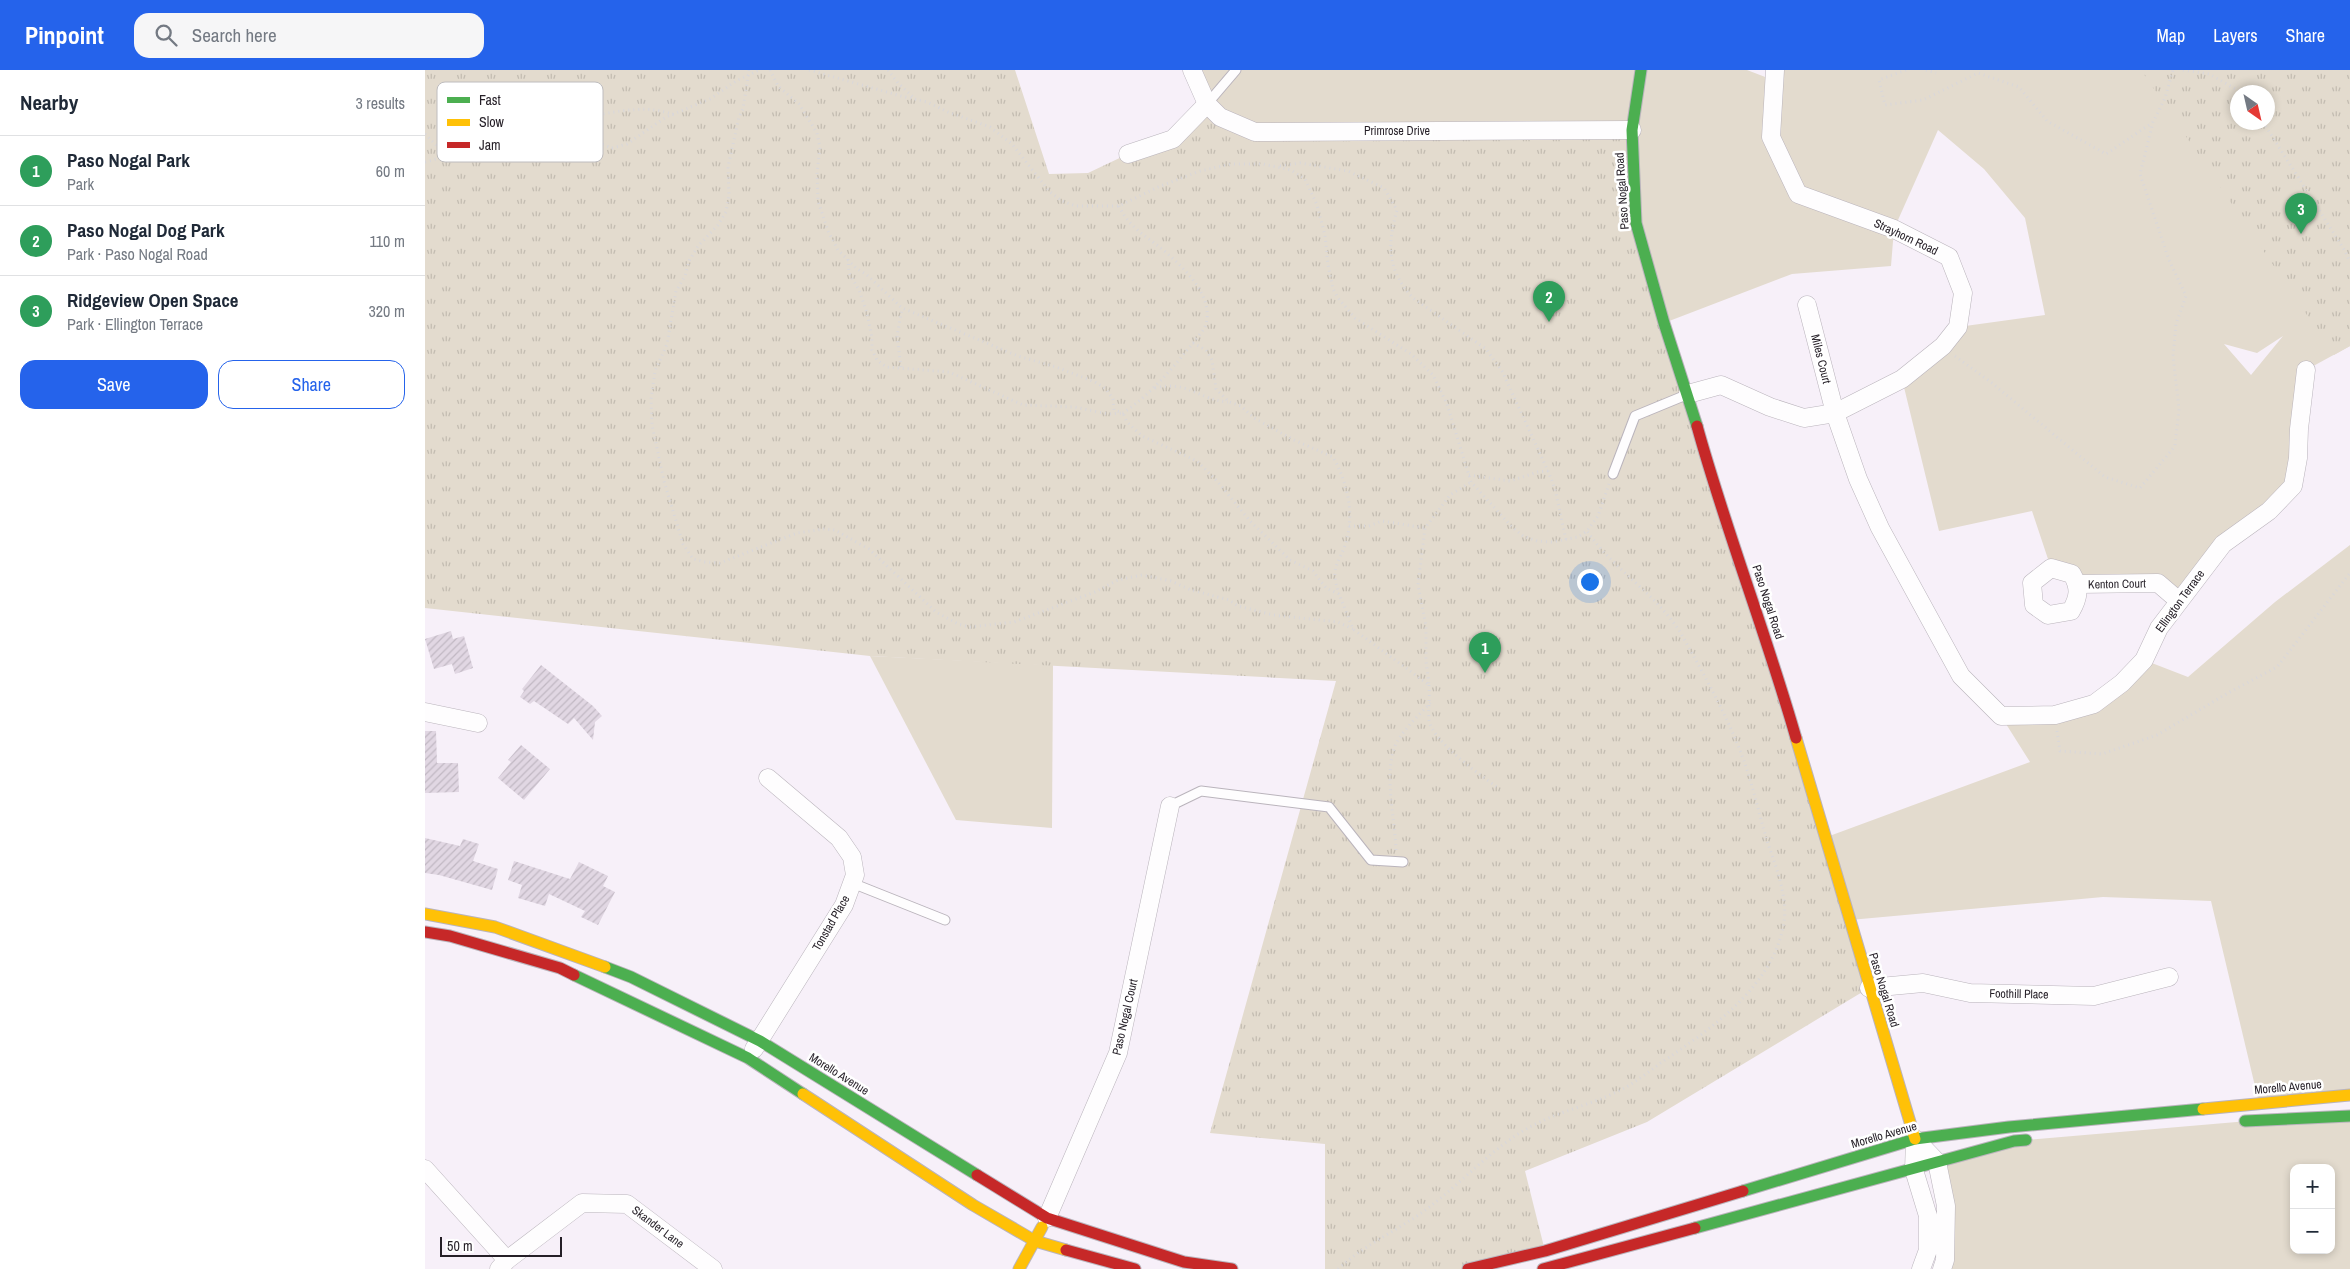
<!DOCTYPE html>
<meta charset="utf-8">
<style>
:root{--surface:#fff;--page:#f6f6f7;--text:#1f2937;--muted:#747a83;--line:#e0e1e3;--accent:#2563eb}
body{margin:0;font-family:"Archivo Narrow",sans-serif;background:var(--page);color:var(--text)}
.controls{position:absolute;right:15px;bottom:15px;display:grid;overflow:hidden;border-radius:10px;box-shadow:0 2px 8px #0003}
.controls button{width:45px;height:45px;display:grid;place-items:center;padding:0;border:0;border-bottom:1px solid var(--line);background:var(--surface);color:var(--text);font:25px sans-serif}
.compass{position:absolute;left:1805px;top:15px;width:45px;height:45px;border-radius:50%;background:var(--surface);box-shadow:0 2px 8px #0003;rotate:146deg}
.scale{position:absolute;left:15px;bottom:12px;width:122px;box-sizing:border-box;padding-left:5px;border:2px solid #251f27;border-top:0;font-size:14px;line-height:18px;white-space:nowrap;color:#251f27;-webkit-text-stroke:4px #fff;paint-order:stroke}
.you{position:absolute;left:1164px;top:511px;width:18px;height:18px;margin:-12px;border:4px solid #fff;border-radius:50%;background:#1a73e8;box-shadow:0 0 0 8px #1a73e833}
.badge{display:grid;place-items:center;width:32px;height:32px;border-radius:50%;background:var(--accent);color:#fff;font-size:16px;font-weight:700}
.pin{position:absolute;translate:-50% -41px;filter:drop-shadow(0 1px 2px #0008)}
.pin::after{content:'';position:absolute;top:26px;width:18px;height:15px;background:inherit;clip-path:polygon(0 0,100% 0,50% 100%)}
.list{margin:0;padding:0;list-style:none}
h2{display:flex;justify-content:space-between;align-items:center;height:65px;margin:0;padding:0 20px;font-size:21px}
h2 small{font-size:16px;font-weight:400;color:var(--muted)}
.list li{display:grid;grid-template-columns:32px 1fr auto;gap:15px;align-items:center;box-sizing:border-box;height:70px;padding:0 20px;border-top:1px solid var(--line)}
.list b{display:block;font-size:19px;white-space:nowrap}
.list p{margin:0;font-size:16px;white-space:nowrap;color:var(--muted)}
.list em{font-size:16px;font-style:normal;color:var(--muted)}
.actions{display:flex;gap:10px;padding:15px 20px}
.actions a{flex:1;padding:11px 0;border:1px solid var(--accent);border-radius:15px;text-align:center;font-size:18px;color:var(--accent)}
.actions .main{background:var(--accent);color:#fff}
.icon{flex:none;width:28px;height:28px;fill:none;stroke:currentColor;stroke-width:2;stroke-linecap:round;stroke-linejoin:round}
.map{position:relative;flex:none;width:1925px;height:1199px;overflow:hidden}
header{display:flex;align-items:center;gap:30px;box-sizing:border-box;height:70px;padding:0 25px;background:var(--accent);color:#fff}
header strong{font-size:24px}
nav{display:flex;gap:28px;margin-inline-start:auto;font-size:18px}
.search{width:350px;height:45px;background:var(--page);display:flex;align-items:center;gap:12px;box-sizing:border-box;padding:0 18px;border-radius:15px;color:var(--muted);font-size:19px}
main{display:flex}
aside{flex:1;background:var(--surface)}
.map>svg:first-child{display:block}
</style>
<header>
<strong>Pinpoint</strong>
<div class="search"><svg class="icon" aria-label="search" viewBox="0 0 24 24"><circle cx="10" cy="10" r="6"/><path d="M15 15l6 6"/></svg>Search here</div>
<nav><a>Map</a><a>Layers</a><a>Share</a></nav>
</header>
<main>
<aside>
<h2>Nearby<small>3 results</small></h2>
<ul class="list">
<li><span class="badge" style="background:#2e9e5b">1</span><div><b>Paso Nogal Park</b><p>Park</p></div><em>60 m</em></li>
<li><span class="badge" style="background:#2e9e5b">2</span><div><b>Paso Nogal Dog Park</b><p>Park · Paso Nogal Road</p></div><em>110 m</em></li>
<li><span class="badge" style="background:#2e9e5b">3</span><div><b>Ridgeview Open Space</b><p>Park · Ellington Terrace</p></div><em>320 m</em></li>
</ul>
<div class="actions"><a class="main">Save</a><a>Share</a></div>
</aside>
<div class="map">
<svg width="1925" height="1199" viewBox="0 0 1925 1199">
<defs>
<pattern id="park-tufts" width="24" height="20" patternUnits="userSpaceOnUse" patternTransform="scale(1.25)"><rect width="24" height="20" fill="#e3dbce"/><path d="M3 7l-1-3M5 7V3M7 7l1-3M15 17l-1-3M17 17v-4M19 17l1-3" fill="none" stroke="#c3bcb1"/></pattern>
<pattern id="building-hatch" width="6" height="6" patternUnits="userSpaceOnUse" patternTransform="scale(1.25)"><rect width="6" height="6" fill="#e1d7e3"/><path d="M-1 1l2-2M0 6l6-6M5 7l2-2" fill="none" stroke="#c1b8c3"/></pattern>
</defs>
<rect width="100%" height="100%" fill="#f7f0f9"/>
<g fill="#e3dbce" fill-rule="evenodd">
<path d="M767 0H1322L1348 10 1358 0H1925V276L1881 300 1868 416 1798 475 1754 531 1733 513H1672L1626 498 1607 441 1514 461 1477 309 1533 257 1620 245 1600 148 1559 99 1513 60 1469 159 1466 196 1367 204 1239 253 795 47ZM1812 22H1842V52H1812ZM1858 266 1826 305 1799 274 1832 283Z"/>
<polygon points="1925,475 1925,1025 1834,1033 1786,831 1678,827 1425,850 1399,768 1605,692 1576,646 1669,635 1719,590 1763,607 1850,532"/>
<polygon points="445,586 628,595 627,758 531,750"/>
<path d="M1925 1046V1199H1517L1512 1092 1589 1071 1835 1050ZM1869 1098H1906V1180H1869Z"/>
</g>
<g fill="url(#park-tufts)" fill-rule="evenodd">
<polygon points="0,0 590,0 624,104 663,103 703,84 748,69 782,34 830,62 1207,60 1211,153 1444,918 1222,1052 1100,1101 1120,1181 1043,1199 900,1199 900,1074 785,1063 911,611 445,586 0,538"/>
<path d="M1716 0H1925V276L1909 285ZM1812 22H1842V52H1812Z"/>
</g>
<g fill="url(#building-hatch)">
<polygon points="26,561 28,569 39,566 48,598 30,604 27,594 9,599 0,569"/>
<polygon points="116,595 168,636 177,646 170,652 168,670 149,648 143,654 109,631 105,634 95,627 99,621 97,619"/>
<polygon points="0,661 11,661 12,693 33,693 34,722 0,723"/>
<polygon points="96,675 125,699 99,730 73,708 86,692 83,690"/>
<polygon points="0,768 35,776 38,769 54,774 48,791 73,799 67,820 14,805 0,803"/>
<polygon points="89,791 145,809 154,792 183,806 178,816 190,822 173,855 156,847 160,841 124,824 120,836 93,828 97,815 83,810"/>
</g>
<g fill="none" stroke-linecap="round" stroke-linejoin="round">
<defs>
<g id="lane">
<polyline points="782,34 811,0"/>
<polyline points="1188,404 1210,346 1261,325"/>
<polyline points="745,736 776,721 904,737 946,790 978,792"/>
<polyline points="427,813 520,850"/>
</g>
<g id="street">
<polyline points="767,0 782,34 795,47 830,62 1207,60"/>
<polyline points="703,84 748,69 782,34"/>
<polyline points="1382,235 1410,343 1433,409 1455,458 1536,606 1576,646 1630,645 1669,634 1697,613 1719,590 1734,558 1798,474 1844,441 1868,416 1873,388 1874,359 1881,300"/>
<polyline points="1263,324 1296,315 1345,337 1379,348 1410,343 1477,309 1518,276 1533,257 1538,223 1524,187 1469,159 1373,124 1346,67 1350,0"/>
<path d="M1626 498 1647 504C1655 518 1654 527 1646 541L1623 545 1609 535 1607 513Z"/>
<polyline points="1653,514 1733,513 1754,531"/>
<polyline points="0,642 53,653"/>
<polyline points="1444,918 1498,913 1545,923 1669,926 1744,907"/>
<polyline points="329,979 419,835 430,805 427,787 414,768 343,708"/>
<polyline points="0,1099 82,1190"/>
<polyline points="622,1148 693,983 745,736"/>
<polyline points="74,1199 82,1190 157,1133 202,1134 288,1199"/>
<polyline points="1496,1199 1503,1180 1503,1146 1489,1100 1490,1069 1512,1092 1521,1136 1520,1190 1517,1199"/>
</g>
<g id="fast">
<polyline points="1216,0 1207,60 1211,153 1239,253 1272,356"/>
<polyline points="180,897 206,907 335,971 552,1105"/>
<polyline points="149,905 323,988 378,1024"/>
<polyline points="1820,1051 1925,1046"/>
<polyline points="1318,1121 1490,1069 1584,1057 1778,1039"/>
<polyline points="1270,1158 1589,1071 1601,1070"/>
</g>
<g id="slow">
<polyline points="1371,668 1490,1069"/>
<polyline points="0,844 70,857 180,897"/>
<polyline points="378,1024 548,1135 610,1171 641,1180"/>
<polyline points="1778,1039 1925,1025"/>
<polyline points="594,1199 617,1157"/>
</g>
<g id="jam">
<path d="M1272 356C1301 461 1341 563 1371 668"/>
<polyline points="0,862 25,866 135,898 149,905"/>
<polyline points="552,1105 622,1148 759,1192 807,1199"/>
<polyline points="641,1180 710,1199"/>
<polyline points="1043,1199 1120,1181 1318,1121"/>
<polyline points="1118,1199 1270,1158"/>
</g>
</defs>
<use href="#lane" stroke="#bab4bc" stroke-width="11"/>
<use href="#street" stroke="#bab4bc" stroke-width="19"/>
<use href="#fast" stroke="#bab4bc" stroke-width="13"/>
<use href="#slow" stroke="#bab4bc" stroke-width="13"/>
<use href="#jam" stroke="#bab4bc" stroke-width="13"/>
<g stroke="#d9d7da" stroke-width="3" stroke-dasharray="1 4" stroke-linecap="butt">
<polyline points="324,0 318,39 314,47 303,97 304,126 301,142 293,155 273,176 264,191 260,206 251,221 242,274 230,301 226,329 227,355 239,411 258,474 268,489 280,492 295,493 372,463 399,459 410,460 444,479 511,542 533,554 545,557 589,552 670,522 693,510 717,505 746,511 766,520 804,530 813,536 848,545 913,552 928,559"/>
<path d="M345 0 353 16 374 34 392 63 395 78 392 102 393 131 403 161 413 180 431 198 442 205 477 238 593 286 631 297 670 312 681 319 688 329 689 340 698 343C726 324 747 299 768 273 772 267 779 261 781 254 788 227 763 202 745 186 726 168 705 160 694 136"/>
<polyline points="384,0 476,26 502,32 523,42 565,57 587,74 624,121 637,131 651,136 694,136 733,117 775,101 806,94 838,94 866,100 880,109 892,135 900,165 903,195 908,219 913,228 930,248 986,284 1008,305 1022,334 1046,412 1087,457 1098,466 1112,471 1127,472 1153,467 1162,461 1173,446 1184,414"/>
<polyline points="463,0 473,13 488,27"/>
<polyline points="1481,0 1454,10 1460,35 1498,30 1553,3 1594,17 1622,51 1681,84 1727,53"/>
<polyline points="1501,0 1511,3"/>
<polyline points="1758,0 1784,4 1816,22"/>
<path d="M149 49C180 45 218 32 249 45"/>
<polyline points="1838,52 1920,181 1925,192"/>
<polyline points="0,64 14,78 26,85 46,85 86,59 102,52 134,47 148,49 160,57 174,73 187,78 202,74 241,47 285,29 311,11 334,0"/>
<polyline points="0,92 26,85"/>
<path d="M855 96 875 93 923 101 959 118 972 140C962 175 962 200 988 228L1061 279 1077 301 1123 401 1130 419 1141 470"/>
<polyline points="423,189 424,203 434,220 442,243 447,268 447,280 452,290 461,297 524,302 598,335 649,337 683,344 698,343 702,352 717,366 772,391 792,411 825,451 865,490 888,501 901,518 914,524 928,559 1004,615 1001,591 1001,556 993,515 1000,458 1025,425 1046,412"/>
<path d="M768 273 781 280 787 290 791 319 804 332 816 336 829 348 869 370 908 387C922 412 929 441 922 469 915 495 904 494 914 524"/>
<polyline points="1530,286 1567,313 1680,407 1715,418 1750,376 1754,339 1748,286 1751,254 1761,226 1744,190 1715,104 1728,52 1740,28 1748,0"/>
<polyline points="476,297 472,266 477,238"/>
<path d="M730 318C763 310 774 330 803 332"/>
<polyline points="1044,405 1085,411 1113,402 1123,401"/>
<polyline points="924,456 944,456 957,451 1000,458"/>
<path d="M1004 615C1005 627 1003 639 1004 650 1007 671 1055 705 1072 717"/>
<polyline points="1632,661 1635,681 1677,684 1732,665 1803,623 1852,597 1925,503"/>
<path d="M971 780C970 748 957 697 973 670 982 656 995 644 1006 632"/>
<path d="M913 1199C941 1173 977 1159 1007 1135 1038 1111 1069 1077 1103 1058 1135 1040 1172 1034 1203 1016 1215 1009 1226 1000 1237 992 1286 959 1349 916 1359 852 1363 824 1349 793 1341 767 1332 737 1326 707 1314 678 1299 640 1278 603 1258 567 1234 525 1189 501 1162 461"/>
</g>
<use href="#lane" stroke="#fefdfe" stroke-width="9"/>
<use href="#street" stroke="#fefdfe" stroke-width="18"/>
<use href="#fast" stroke="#4caf50" stroke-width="11"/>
<use href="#slow" stroke="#ffc107" stroke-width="11"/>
<use href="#jam" stroke="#c62828" stroke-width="11"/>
</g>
<g text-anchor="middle" stroke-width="5" stroke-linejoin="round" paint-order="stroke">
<g font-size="12" fill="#251f27" stroke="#fff">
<text x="972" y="65">Primrose Drive</text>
<text transform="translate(1197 121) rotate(-94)" y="4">Paso Nogal Road</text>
<text transform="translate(1481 167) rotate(25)" y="4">Strayhorn Road</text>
<text transform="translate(1396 289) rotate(76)" y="4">Miles Court</text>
<text transform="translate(1692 514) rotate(-1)" y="4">Kenton Court</text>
<text transform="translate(1755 531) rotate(-54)" y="4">Ellington Terrace</text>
<text transform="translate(1343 532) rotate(72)" y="4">Paso Nogal Road</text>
<text transform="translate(406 853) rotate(-60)" y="4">Tonstad Place</text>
<text transform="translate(1459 920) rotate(73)" y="4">Paso Nogal Road</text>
<text transform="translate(1594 924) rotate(1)" y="4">Foothill Place</text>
<text transform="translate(700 947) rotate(-77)" y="4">Paso Nogal Court</text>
<text transform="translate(414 1004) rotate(32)" y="4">Morello Avenue</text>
<text transform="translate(1863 1017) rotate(-5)" y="4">Morello Avenue</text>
<text transform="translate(1459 1065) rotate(-16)" y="4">Morello Avenue</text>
<text transform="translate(233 1157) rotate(37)" y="4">Skander Lane</text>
</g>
</g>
<rect x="12" y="12" width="166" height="80" rx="8" fill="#fff" stroke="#bebcbe" stroke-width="1"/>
<rect x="22" y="27" width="23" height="6" fill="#4caf50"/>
<rect x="22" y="49" width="23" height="7" fill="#ffc107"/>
<rect x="22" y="72" width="23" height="6" fill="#c62828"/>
<g font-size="14" fill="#251f27">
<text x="54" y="35">Fast</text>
<text x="54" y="57">Slow</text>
<text x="54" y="80">Jam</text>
</g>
</svg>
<div class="controls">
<button>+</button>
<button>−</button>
</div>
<svg class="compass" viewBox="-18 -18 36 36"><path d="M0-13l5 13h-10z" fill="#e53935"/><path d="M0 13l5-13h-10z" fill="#747a83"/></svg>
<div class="scale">50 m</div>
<div class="you"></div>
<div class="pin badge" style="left:1060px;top:603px;background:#2e9e5b">1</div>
<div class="pin badge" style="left:1124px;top:252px;background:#2e9e5b">2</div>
<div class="pin badge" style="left:1876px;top:164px;background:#2e9e5b">3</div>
</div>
</main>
